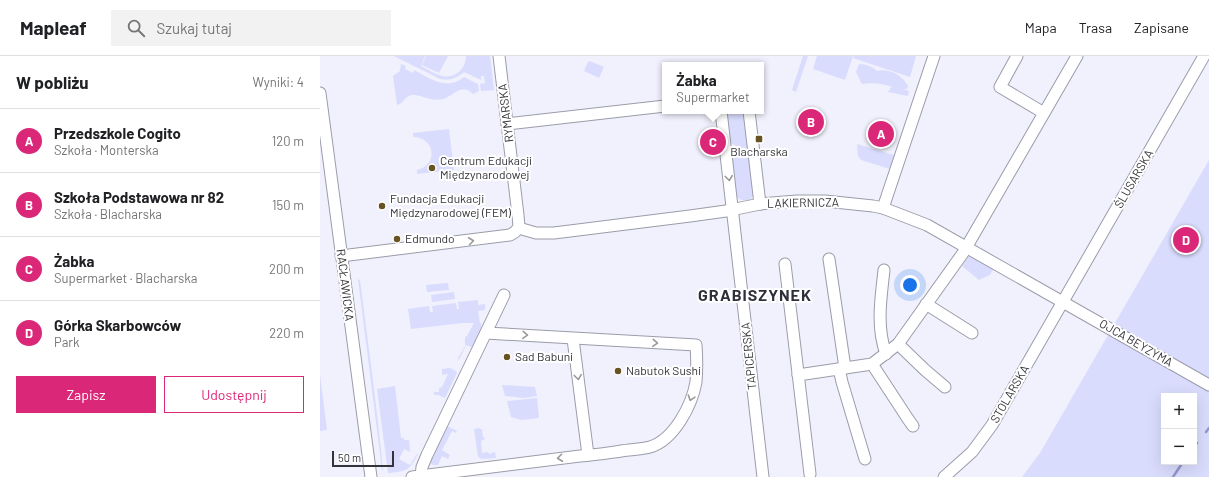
<!DOCTYPE html>
<html lang="pl">
<meta charset="utf-8">
<style>
:root{--surface:#fff;--page:#f2f2f2;--text:#202124;--muted:#757577;--line:#e0e0e0;--accent:#db2777}
body{margin:0;font-family:Barlow,sans-serif;background:var(--page);color:var(--text)}
.controls{position:absolute;right:12px;bottom:12px;display:grid;overflow:hidden;border-radius:0px;box-shadow:0 4px 16px #0002}
.controls button{width:36px;height:36px;display:grid;place-items:center;padding:0;border:0;border-bottom:1px solid var(--line);background:var(--surface);color:var(--text);font:20px sans-serif}
.scale{position:absolute;left:12px;bottom:10px;width:62px;box-sizing:border-box;padding-left:4px;border:2px solid #333339;border-top:0;font-size:11px;line-height:14px;white-space:nowrap;color:#333339;-webkit-text-stroke:3px #fff;paint-order:stroke}
.you{position:absolute;left:590px;top:229px;width:14px;height:14px;margin:-10px;border:3px solid #fff;border-radius:50%;background:#1a73e8;box-shadow:0 0 0 6px #1a73e833}
.badge{display:grid;place-items:center;width:26px;height:26px;border-radius:50%;background:var(--accent);color:#fff;font-size:13px;font-weight:700}
.pin{position:absolute;translate:-50% -50%;border:2px solid #fff;box-shadow:0 1px 4px #0006}
.popup{position:absolute;left:342px;top:6px;width:102px;height:52px;box-sizing:border-box;display:grid;place-content:center;border-radius:0px;background:var(--surface);filter:drop-shadow(0 1px 3px #0005);font-size:13px;white-space:nowrap;color:var(--muted)}
.popup b{font-size:15px;color:var(--text)}
.popup::after{content:'';position:absolute;left:50%;top:100%;margin-left:-8px;border:8px solid transparent;border-top-color:var(--surface)}
.list{margin:0;padding:0;list-style:none}
h2{display:flex;justify-content:space-between;align-items:center;height:52px;margin:0;padding:0 16px;font-size:17px}
h2 small{font-size:13px;font-weight:400;color:var(--muted)}
.list li{display:grid;grid-template-columns:26px 1fr auto;gap:12px;align-items:center;box-sizing:border-box;height:64px;padding:0 16px;border-top:1px solid var(--line)}
.list b{display:block;font-size:15px;white-space:nowrap}
.list p{margin:0;font-size:13px;white-space:nowrap;color:var(--muted)}
.list em{font-size:13px;font-style:normal;color:var(--muted)}
.actions{display:flex;gap:8px;padding:12px 16px}
.actions a{flex:1;padding:9px 0;border:1px solid var(--accent);border-radius:0px;text-align:center;font-size:14px;color:var(--accent)}
.actions .main{background:var(--accent);color:#fff}
.icon{flex:none;width:22px;height:22px;fill:none;stroke:currentColor;stroke-width:2;stroke-linecap:round;stroke-linejoin:round}
.map{position:relative;flex:none;width:889px;height:421px;overflow:hidden}
header{display:flex;align-items:center;gap:24px;box-sizing:border-box;height:56px;padding:0 20px;background:var(--surface);border-bottom:1px solid var(--line)}
header strong{font-size:19px}
nav{display:flex;gap:22px;margin-inline-start:auto;font-size:14px}
.search{width:280px;height:36px;background:var(--page);display:flex;align-items:center;gap:10px;box-sizing:border-box;padding:0 14px;border-radius:0px;color:var(--muted);font-size:15px}
main{display:flex}
aside{flex:1;background:var(--surface)}
.map>svg:first-child{display:block}
</style>
<header>
<strong>Mapleaf</strong>
<div class="search"><svg class="icon" aria-label="search" viewBox="0 0 24 24"><circle cx="10" cy="10" r="6"/><path d="M15 15l6 6"/></svg>Szukaj tutaj</div>
<nav><a>Mapa</a><a>Trasa</a><a>Zapisane</a></nav>
</header>
<main>
<aside>
<h2>W pobliżu<small>Wyniki: 4</small></h2>
<ul class="list">
<li><span class="badge">A</span><div><b>Przedszkole Cogito</b><p>Szkoła · Monterska</p></div><em>120 m</em></li>
<li><span class="badge">B</span><div><b>Szkoła Podstawowa nr 82</b><p>Szkoła · Blacharska</p></div><em>150 m</em></li>
<li><span class="badge">C</span><div><b>Żabka</b><p>Supermarket · Blacharska</p></div><em>200 m</em></li>
<li><span class="badge">D</span><div><b>Górka Skarbowców</b><p>Park</p></div><em>220 m</em></li>
</ul>
<div class="actions"><a class="main">Zapisz</a><a>Udostępnij</a></div>
</aside>
<div class="map">
<svg width="889" height="421" viewBox="0 0 889 421">
<rect width="100%" height="100%" fill="#f0f1fd"/>
<g fill="#d9dcfd" fill-rule="evenodd">
<path d="M74 0H105L101 10C107 13 115 18 122 20 135 23 146 13 146 0H170L174 34 161 35 160 28 165 27 164 20H161V24L144 16C137 22 130 25 120 23Z"/>
<polygon points="106,0 128,0 119,17 102,9"/>
<polygon points="483,0 488,0 476,36 472,34"/>
<polygon points="497,0 533,0 525,24 493,13"/>
<polygon points="534,0 596,0 590,21 533,2"/>
<polygon points="270,5 284,11 279,22 264,15 268,6"/>
<path d="M81 8 86 10 85 13 93 17 94 14C111 23 127 35 144 21L158 28 159 35 153 38C141 26 134 40 123 43 110 46 102 38 92 39 85 40 83 48 77 49L73 20 80 15Z"/>
<path d="M539 8C546 8 553 11 557 15 569 12 582 19 588 30L587 33H582L589 35 588 40 568 36 571 31 575 32C566 28 552 26 542 28L536 16Z"/>
<polygon points="406,55 425,55 430,98 409,86"/>
<path d="M129 73 134 114 97 118V114C119 109 115 81 93 81V77Z"/>
<polygon points="537,88 574,99 570,113 541,104 538,100"/>
<polygon points="410,91 412,91 423,98 425,101 428,101 431,106 434,139 429,144 421,144 417,141"/>
<path d="M889 104V421H702L720 397ZM844 340H874V406H844Z"/>
<polygon points="649,200 652,200 674,212 670,219 659,224 642,210"/>
<path d="M38 223 40 224C48 287 57 350 63 414H62Z"/>
<polygon points="128,227 129,234 107,236 106,229"/>
<polygon points="134,236 135,243 112,246 111,239"/>
<path d="M158 244V249L165 248V254L158 255 160 267H161C162 275 158 282 154 290L151 291 146 289 139 304 138 302 145 290V281L147 280 154 267H143L91 273 88 253 109 250 110 256H113L112 250 136 247 137 253H139L138 246Z"/>
<polygon points="130,312 136,315 137,317 125,342 118,339 114,339 114,336 119,336 119,332 122,331 128,318 122,319 122,313"/>
<polygon points="0,318 7,374 0,375"/>
<polygon points="182,329 215,331 217,340 204,342 185,340"/>
<path d="M75 330 81 382H84V384H89L90 396 84 393 79 403 90 409 97 398H98C89 415 87 415 68 417L57 333Z"/>
<polygon points="217,342 219,362 201,364 191,361 187,345"/>
<polygon points="127,370 137,375 136,377 132,375 122,394 130,399 128,403 122,400 118,409 113,409 111,408 111,404"/>
<polygon points="159,372 160,373 162,373 163,381 164,381 165,383 161,385 162,397 168,396 169,398 175,396 176,402 162,403 158,401 154,373"/>
</g>
<g fill="none" stroke-linecap="round" stroke-linejoin="round">
<g stroke="#9397cb" stroke-width="2.5">
<polyline points="886,376 889,372"/>
<polyline points="874,391 877,387"/>
<polyline points="853,421 863,406"/>
</g>
<defs>
<g id="minor">
<polyline points="697,0 680,31 724,57"/>
<polyline points="0,37 51,421"/>
<polyline points="401,55 443,421"/>
<polyline points="429,55 440,148"/>
<polyline points="187,68 345,50"/>
<polyline points="563,152 614,0"/>
<polyline points="202,173 216,177 234,177 370,160 406,155 440,148 477,145 505,145 553,150 563,152 607,169 889,329"/>
<polyline points="21,200 190,179 195,176 199,171 198,159 179,0"/>
<polyline points="509,203 525,312"/>
<polyline points="465,208 490,418"/>
<path d="M564 214C561 242 556 270 566 298"/>
<polyline points="606,248 652,277"/>
<polyline points="253,283 268,399"/>
<polyline points="578,288 605,314 625,331"/>
<polyline points="552,308 588,363 593,370"/>
<polyline points="519,313 522,326 545,403"/>
<polyline points="478,319 552,308 578,288 643,197 757,0"/>
<polyline points="101,420 102,411 107,399 184,239"/>
<path d="M92 421 260 400C277 399 293 396 309 394 316 393 323 393 330 391 354 384 372 349 376 326 377 314 377 302 376 289L166 277"/>
<polyline points="624,421 652,396 672,369 884,0"/>
</g>
</defs>
<use href="#minor" stroke="#9b9ca9" stroke-width="13"/>
<use href="#minor" stroke="#fff" stroke-width="11"/>
</g>
<defs><path id="oneway-chevron" d="M-2-3.5L2.5 0L-2 3.5" fill="none" stroke-width="1.6" stroke-linecap="round" stroke-linejoin="round"/></defs>
<g stroke="#99999c">
<use href="#oneway-chevron" transform="translate(409 122) rotate(83)"/>
<use href="#oneway-chevron" transform="translate(151 185) rotate(-7)"/>
<use href="#oneway-chevron" transform="translate(205 279) rotate(4)"/>
<use href="#oneway-chevron" transform="translate(335 287) rotate(4)"/>
<use href="#oneway-chevron" transform="translate(258 321) rotate(83)"/>
<use href="#oneway-chevron" transform="translate(371 342) rotate(108)"/>
<use href="#oneway-chevron" transform="translate(240 402) rotate(173)"/>
</g>
<g fill="#675321" stroke="#fff" stroke-width="1.5">
<rect x="435" y="79" width="8" height="8" rx="2"/>
<circle cx="112" cy="112" r="4"/>
<circle cx="62" cy="150" r="4"/>
<circle cx="77" cy="183" r="4"/>
<circle cx="187" cy="301" r="4"/>
<circle cx="298" cy="315" r="4"/>
</g>
<g text-anchor="middle" stroke-width="4" stroke-linejoin="round" paint-order="stroke">
<g font-size="12" fill="#333339" stroke="#fff">
<text transform="translate(186 57) rotate(-97)" y="4">RYMARSKA</text>
<text transform="translate(814 123) rotate(-60)" y="4">ŚLUSARSKA</text>
<text transform="translate(483 147) rotate(-1)" y="4">LAKIERNICZA</text>
<text transform="translate(25 229) rotate(83)" y="4">RACŁAWICKA</text>
<text transform="translate(816 287) rotate(30)" y="4">OJCA BEYZYMA</text>
<text transform="translate(429 300) rotate(-96)" y="4">TAPICERSKA</text>
<text transform="translate(690 338) rotate(-60)" y="4">STOLARSKA</text>
</g>
<g font-size="12" fill="#333339" stroke="#fff" text-anchor="start">
<text x="439" y="100" text-anchor="middle">Blacharska</text>
<text x="120" y="109">Centrum Edukacji<tspan x="120" dy="14">Międzynarodowej</tspan></text>
<text x="70" y="147">Fundacja Edukacji<tspan x="70" dy="14">Międzynarodowej (FEM)</tspan></text>
<text x="85" y="187">Edmundo</text>
<text x="195" y="305">Sad Babuni</text>
<text x="306" y="319">Nabutok Sushi</text>
</g>
<g font-size="16" font-weight="bold" letter-spacing="1" fill="#2e2f3a" stroke="#fff">
<text x="435" y="245">GRABISZYNEK</text>
</g>
</g>
</svg>
<div class="controls">
<button>+</button>
<button>−</button>
</div>
<div class="scale">50 m</div>
<div class="you"></div>
<div class="pin badge" style="left:561px;top:78px">A</div>
<div class="pin badge" style="left:491px;top:66px">B</div>
<div class="pin badge" style="left:393px;top:86px">C</div>
<div class="popup"><b>Żabka</b>Supermarket</div>
<div class="pin badge" style="left:866px;top:184px">D</div>
</div>
</main>
